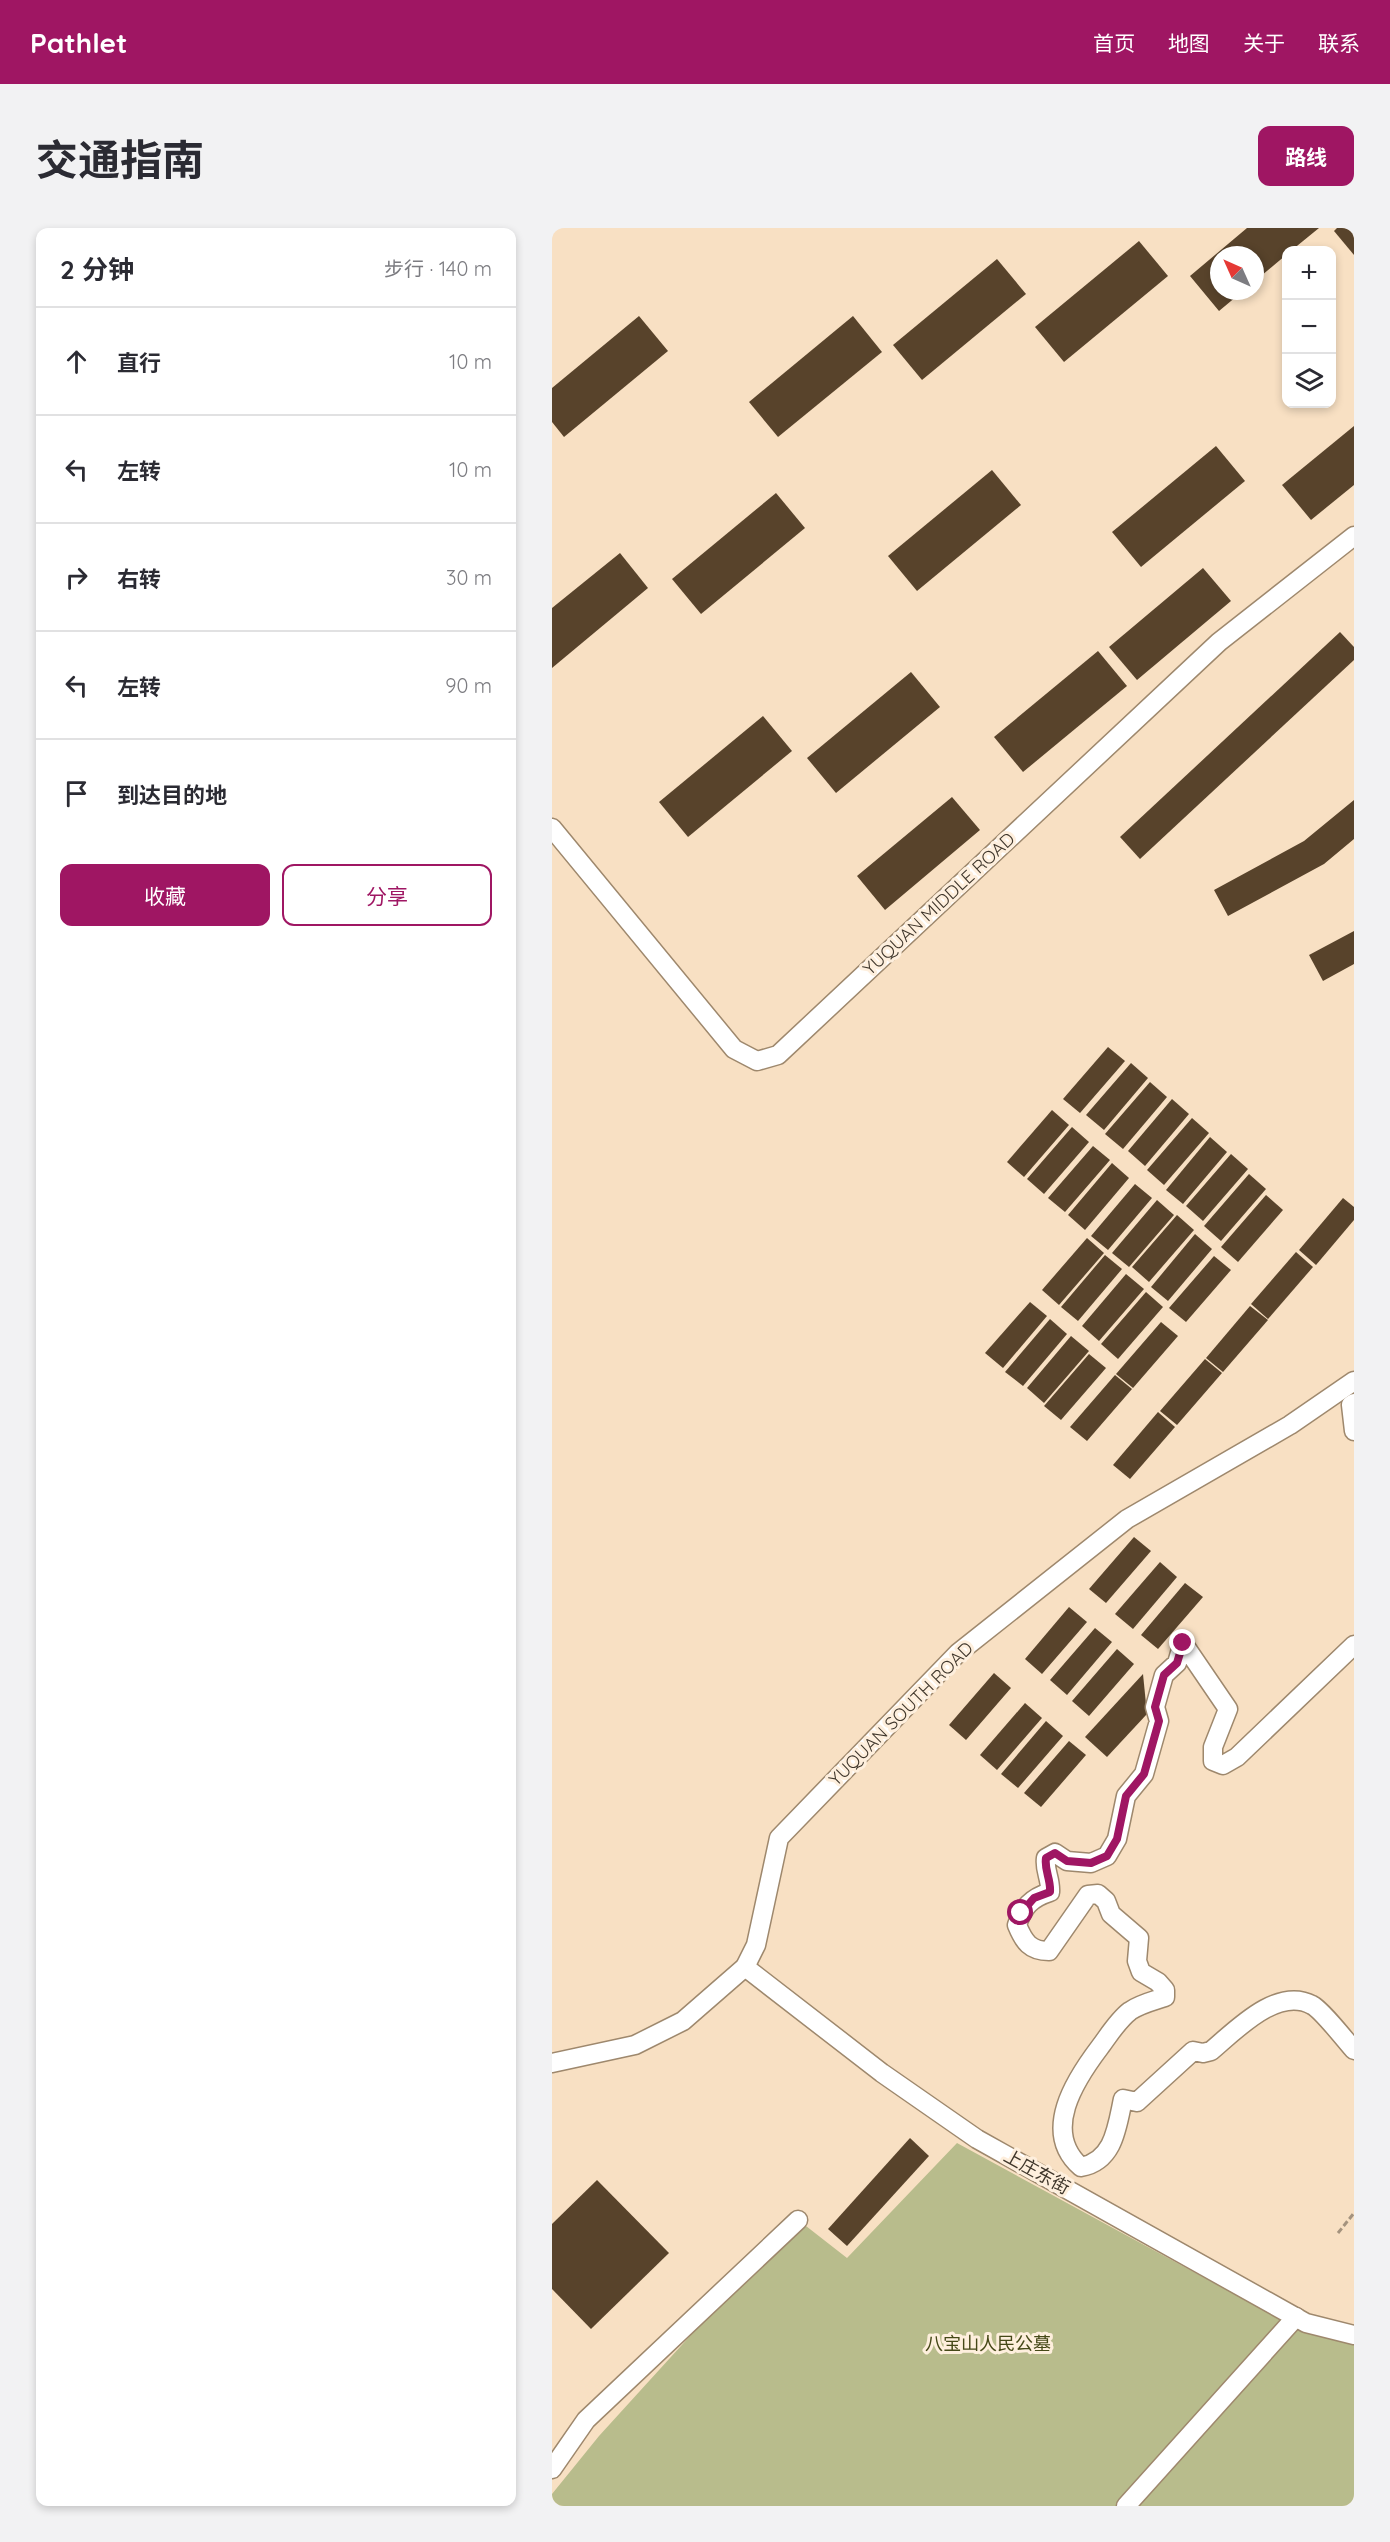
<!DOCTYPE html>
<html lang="zh">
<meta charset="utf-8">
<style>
:root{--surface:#fff;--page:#f2f2f3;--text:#2b2b33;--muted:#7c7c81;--line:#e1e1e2;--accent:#9f1663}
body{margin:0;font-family:Quicksand,"Noto Sans SC",sans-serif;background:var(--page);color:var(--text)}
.controls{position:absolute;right:18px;top:18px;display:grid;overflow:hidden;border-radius:12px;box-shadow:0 3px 9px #0003}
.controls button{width:54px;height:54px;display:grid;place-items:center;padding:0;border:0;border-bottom:2px solid var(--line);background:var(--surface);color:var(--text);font:30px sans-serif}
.compass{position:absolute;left:658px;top:18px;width:54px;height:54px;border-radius:50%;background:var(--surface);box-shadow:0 3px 9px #0003;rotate:315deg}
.stop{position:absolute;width:18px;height:18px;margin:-14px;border:4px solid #9f1663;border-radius:50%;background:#fff}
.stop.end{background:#9f1663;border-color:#fff;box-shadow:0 2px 6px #0008}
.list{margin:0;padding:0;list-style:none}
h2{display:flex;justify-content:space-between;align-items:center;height:78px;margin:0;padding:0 24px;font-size:26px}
h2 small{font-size:20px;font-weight:400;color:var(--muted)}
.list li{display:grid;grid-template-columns:39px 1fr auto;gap:18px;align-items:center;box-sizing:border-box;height:108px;padding:0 24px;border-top:2px solid var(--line)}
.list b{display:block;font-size:22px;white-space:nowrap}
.list em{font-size:20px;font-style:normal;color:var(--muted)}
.actions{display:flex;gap:12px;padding:18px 24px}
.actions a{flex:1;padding:14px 0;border:2px solid var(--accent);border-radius:12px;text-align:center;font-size:21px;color:var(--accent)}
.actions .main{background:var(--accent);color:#fff}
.icon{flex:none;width:33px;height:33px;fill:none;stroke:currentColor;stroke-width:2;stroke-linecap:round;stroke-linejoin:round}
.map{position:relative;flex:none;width:802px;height:2278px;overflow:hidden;border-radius:12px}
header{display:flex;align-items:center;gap:36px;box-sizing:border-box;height:84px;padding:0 30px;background:var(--accent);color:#fff}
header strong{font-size:28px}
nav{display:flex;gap:33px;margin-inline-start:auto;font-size:21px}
.intro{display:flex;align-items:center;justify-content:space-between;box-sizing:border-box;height:144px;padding:0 36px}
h1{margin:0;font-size:42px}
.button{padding:15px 27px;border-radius:12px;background:var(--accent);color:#fff;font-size:21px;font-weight:700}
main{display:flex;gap:36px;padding:0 36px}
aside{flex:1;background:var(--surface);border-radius:12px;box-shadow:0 3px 9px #0003}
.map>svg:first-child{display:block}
</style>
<header>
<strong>Pathlet</strong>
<nav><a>首页</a><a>地图</a><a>关于</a><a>联系</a></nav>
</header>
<div class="intro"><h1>交通指南</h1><a class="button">路线</a></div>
<main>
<aside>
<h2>2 分钟<small>步行 · 140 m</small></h2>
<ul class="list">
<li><svg class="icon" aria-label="ahead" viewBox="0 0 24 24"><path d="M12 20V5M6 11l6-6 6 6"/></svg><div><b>直行</b></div><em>10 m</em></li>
<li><svg class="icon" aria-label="left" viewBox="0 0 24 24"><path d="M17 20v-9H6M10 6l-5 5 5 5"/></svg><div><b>左转</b></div><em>10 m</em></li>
<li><svg class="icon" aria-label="right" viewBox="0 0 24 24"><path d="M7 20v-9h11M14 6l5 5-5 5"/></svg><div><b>右转</b></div><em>30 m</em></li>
<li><svg class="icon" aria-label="left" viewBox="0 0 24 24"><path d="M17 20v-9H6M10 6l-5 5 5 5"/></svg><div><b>左转</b></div><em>90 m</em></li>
<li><svg class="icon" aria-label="arrive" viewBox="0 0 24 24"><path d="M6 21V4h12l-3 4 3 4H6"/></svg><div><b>到达目的地</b></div></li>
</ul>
<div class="actions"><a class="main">收藏</a><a>分享</a></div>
</aside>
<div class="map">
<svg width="802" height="2278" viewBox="0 0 802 2278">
<rect width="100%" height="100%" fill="#f8e0c3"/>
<polygon fill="#b8bc8c" points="405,1915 741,2098 802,2113 802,2278 0,2278 0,2266 47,2208 148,2097 254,1998 295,2030"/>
<g fill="#58432b">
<polygon points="695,0 767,0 740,22 734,22 734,27 703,53 703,27 667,27 667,63 691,63 667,83 638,48"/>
<polygon points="785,0 802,0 802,27 782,3"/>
<polygon points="587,13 616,48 512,134 483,99"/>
<polygon points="445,31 474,66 370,152 341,117"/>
<polygon points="87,88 116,123 12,209 0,194 0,160"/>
<polygon points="301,88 330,124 226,209 197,174"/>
<polygon points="802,198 802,257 759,292 730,257"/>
<polygon points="664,218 693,253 589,339 560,304"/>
<polygon points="440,242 469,277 365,363 336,328"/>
<polygon points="224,265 253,300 149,386 120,351"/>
<polygon points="68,325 96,360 0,440 0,380"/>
<polygon points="651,340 679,373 585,452 557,419"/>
<polygon points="788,404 802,419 802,432 588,631 568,609"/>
<polygon points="546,423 575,458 471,544 442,509"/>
<polygon points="359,444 388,479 284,565 255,530"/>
<polygon points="211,488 240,523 136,609 107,574"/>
<polygon points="400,569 428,602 333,682 305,648"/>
<polygon points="802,572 802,611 772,636 676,688 662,662 752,613"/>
<polygon points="802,703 802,736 771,753 757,727"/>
<polygon points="556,819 573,833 528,885 511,871"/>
<polygon points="579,835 596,850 552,902 534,887"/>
<polygon points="598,854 615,869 571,921 553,906"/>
<polygon points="620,871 637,886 593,938 576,923"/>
<polygon points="500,882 517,897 472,949 455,934"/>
<polygon points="640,890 657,905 612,957 595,942"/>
<polygon points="520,899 537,914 492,966 475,951"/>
<polygon points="658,909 675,924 631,976 614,962"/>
<polygon points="541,918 558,932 513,984 496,970"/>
<polygon points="679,926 696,941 651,993 634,978"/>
<polygon points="560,935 577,950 533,1002 516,987"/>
<polygon points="697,946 714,961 669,1013 652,998"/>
<polygon points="583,956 600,970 556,1022 539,1008"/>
<polygon points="714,967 731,982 686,1034 669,1019"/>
<polygon points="791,970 802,979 802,992 764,1037 747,1022"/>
<polygon points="605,972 622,987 577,1039 560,1025"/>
<polygon points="625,987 642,1002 597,1054 580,1039"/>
<polygon points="643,1006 660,1021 616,1073 599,1059"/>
<polygon points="535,1010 552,1025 507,1077 490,1062"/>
<polygon points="744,1024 761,1039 716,1091 699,1076"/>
<polygon points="553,1027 570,1041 526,1093 509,1079"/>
<polygon points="662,1028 679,1042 634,1094 617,1080"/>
<polygon points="574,1046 592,1061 547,1113 530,1098"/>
<polygon points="594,1064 611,1079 566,1131 549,1116"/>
<polygon points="478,1074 495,1088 451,1140 433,1125"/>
<polygon points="698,1078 716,1092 671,1144 654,1130"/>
<polygon points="498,1091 515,1106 471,1158 453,1144"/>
<polygon points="609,1094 626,1108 581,1160 564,1146"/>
<polygon points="519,1108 537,1123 492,1175 475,1160"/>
<polygon points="537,1126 554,1140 509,1192 492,1178"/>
<polygon points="653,1131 670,1145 625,1197 608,1183"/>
<polygon points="563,1147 580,1161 535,1213 518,1199"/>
<polygon points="606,1184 623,1199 578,1251 561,1237"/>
<polygon points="582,1309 599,1323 554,1375 537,1361"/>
<polygon points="608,1334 625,1349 581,1401 563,1386"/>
<polygon points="633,1355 651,1369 606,1421 589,1407"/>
<polygon points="517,1379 535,1394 490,1446 473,1431"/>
<polygon points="543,1400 560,1414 515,1467 498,1452"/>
<polygon points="565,1421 582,1436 537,1488 520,1473"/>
<polygon points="442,1445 459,1460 414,1512 397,1497"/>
<polygon points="591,1446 595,1486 555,1529 533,1509"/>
<polygon points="473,1475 490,1490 445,1542 428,1527"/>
<polygon points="494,1493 511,1508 466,1560 449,1546"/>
<polygon points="517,1513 534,1527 489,1579 472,1565"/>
<polygon points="358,1910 377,1928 295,2018 276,2001"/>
<polygon points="45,1952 117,2025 39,2101 0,2061 0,1996"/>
</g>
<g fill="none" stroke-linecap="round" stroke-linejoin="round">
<defs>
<g id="minor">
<polyline points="0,600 182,821 205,833 226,827 667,414 802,308"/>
<polyline points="802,1175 799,1177 802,1203"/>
<path d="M802 1417 685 1529 671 1537 661 1533V1519L676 1481 631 1415 625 1435 612 1447 603 1479 607 1493 592 1546 574 1568 565 1611 555 1628 539 1635 515 1633 503 1625 494 1630C492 1642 499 1651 498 1664 479 1670 471 1679 465 1697 472 1714 478 1723 497 1723L536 1667 546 1666 554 1673 559 1686 587 1710 585 1733 589 1744 606 1754 613 1762V1769C601 1773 588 1776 578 1783 566 1792 557 1807 548 1819 523 1852 489 1904 529 1939 562 1933 565 1899 571 1871L585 1874 641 1823 651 1825 659 1823C683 1803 725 1758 760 1777 770 1782 793 1812 802 1822"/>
<polyline points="193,1739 330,1845 425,1911 754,2095 802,2107"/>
<polyline points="0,1835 83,1817 131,1793 193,1739 204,1717 227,1610 406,1425 575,1291 738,1197 802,1153"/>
<polyline points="0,2241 34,2192 246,1992"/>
<polyline points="574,2278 744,2089"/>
</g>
</defs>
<use href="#minor" stroke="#9e886d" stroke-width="21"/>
<polyline stroke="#a4937e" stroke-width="3" stroke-dasharray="6 3" stroke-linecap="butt" points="786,2005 802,1985"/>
<use href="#minor" stroke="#fff" stroke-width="18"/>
</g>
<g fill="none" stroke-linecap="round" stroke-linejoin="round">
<path stroke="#9f1663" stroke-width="8" d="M469 1685 482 1670 498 1664C499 1651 492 1642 494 1630L503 1625 515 1633 539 1635 555 1628 565 1611 574 1568 592 1546 607 1493 603 1479 612 1447 625 1435 631 1415"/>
</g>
<g text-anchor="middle" stroke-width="6" stroke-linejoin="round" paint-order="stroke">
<g font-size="18" fill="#3f362b" stroke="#feefdd">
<text transform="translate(387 676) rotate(-43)" y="6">YUQUAN MIDDLE ROAD</text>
<text transform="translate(349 1486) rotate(-45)" y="6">YUQUAN SOUTH ROAD</text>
<text transform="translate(485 1944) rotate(29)" y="6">上庄东街</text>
</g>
<g font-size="18" fill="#454817" stroke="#feefdd">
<text x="436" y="2122">八宝山人民公墓</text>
</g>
</g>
</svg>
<div class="controls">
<button>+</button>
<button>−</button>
<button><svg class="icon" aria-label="layers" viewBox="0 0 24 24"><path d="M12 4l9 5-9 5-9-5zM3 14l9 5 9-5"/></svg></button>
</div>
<svg class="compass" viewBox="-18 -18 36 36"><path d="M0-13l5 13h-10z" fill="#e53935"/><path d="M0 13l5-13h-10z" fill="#7c7c81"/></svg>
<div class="stop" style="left:469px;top:1685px"></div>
<div class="stop end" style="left:631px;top:1415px"></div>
</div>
</main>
